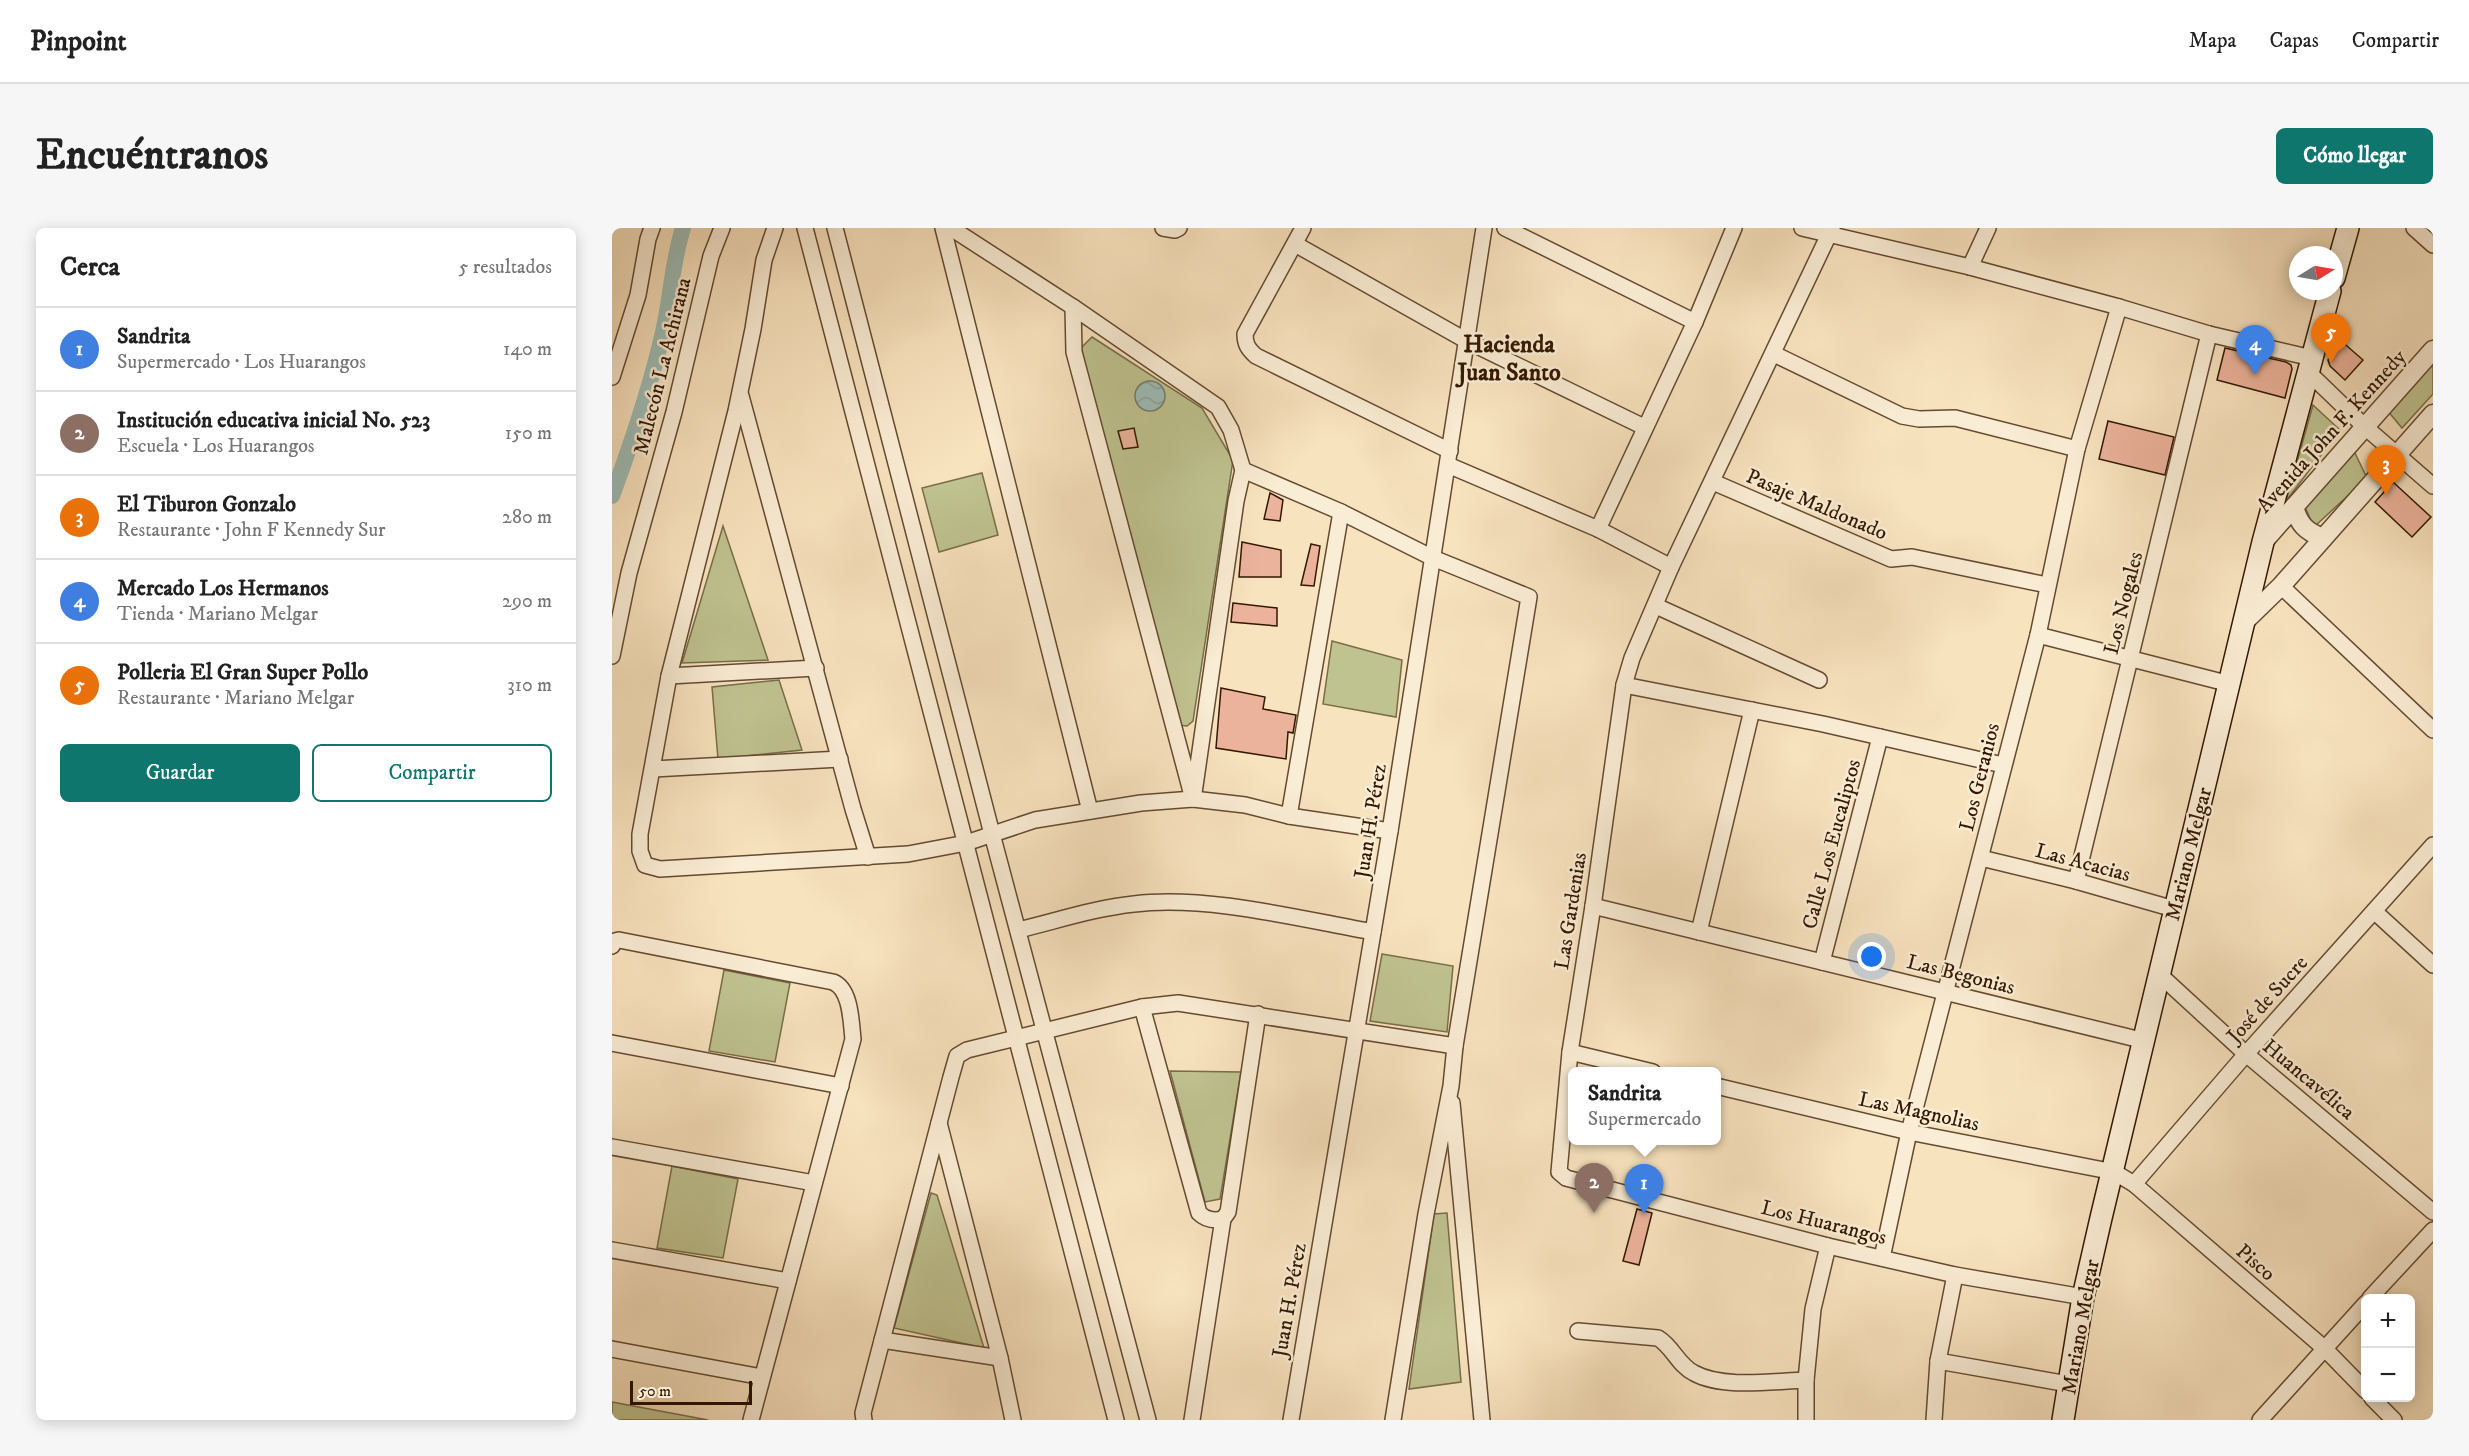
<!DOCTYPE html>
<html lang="es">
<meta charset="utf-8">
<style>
:root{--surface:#fff;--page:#f6f6f6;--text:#222;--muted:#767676;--line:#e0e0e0;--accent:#0f766e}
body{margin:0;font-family:"IM FELL DW Pica",serif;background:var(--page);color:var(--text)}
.controls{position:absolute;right:18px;bottom:18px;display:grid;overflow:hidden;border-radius:9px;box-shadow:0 3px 15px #0003}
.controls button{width:54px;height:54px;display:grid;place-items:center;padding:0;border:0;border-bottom:2px solid var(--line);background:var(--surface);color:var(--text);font:30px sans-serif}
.compass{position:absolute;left:1677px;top:18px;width:54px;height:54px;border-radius:50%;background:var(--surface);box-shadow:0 3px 15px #0003;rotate:79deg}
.scale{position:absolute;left:18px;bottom:15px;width:122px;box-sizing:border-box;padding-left:6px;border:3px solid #331700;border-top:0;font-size:16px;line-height:21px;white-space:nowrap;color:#331700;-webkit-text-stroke:4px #faedd5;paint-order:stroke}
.you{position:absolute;left:1260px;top:729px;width:21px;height:21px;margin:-15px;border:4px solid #fff;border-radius:50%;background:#1a73e8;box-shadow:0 0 0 9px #1a73e833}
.badge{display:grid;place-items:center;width:39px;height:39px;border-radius:50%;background:var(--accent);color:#fff;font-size:20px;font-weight:700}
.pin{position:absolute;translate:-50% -50px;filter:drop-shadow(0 2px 3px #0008)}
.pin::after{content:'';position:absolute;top:32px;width:21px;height:18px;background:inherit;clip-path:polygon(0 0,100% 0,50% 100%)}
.popup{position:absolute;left:956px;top:839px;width:153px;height:78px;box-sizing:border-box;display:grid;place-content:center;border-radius:9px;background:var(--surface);filter:drop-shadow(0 2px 4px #0005);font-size:20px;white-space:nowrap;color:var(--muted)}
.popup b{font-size:22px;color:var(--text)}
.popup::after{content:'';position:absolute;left:50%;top:100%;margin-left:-12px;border:12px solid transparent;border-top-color:var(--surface)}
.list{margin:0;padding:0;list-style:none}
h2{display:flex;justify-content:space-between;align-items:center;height:78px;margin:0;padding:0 24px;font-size:26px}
h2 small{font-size:20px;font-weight:400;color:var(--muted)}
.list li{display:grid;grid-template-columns:39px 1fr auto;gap:18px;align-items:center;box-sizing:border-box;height:84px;padding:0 24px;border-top:2px solid var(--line)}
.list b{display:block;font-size:22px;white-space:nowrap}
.list p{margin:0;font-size:20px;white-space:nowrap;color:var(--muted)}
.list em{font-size:20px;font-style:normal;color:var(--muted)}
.actions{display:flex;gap:12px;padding:18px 24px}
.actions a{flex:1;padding:14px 0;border:2px solid var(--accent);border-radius:9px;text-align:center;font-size:21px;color:var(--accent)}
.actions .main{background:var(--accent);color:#fff}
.map{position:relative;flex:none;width:1821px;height:1192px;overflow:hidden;border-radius:9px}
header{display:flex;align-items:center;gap:36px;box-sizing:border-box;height:84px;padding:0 30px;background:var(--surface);border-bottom:2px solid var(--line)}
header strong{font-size:28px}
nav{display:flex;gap:33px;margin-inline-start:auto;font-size:21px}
.intro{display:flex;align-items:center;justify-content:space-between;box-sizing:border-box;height:144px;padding:0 36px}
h1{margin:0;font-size:42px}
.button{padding:15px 27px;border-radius:9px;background:var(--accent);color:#fff;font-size:21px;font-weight:700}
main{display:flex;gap:36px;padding:0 36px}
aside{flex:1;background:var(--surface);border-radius:9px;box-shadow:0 3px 15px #0003}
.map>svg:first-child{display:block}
</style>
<header>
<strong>Pinpoint</strong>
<nav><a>Mapa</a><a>Capas</a><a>Compartir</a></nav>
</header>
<div class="intro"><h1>Encuéntranos</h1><a class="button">Cómo llegar</a></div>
<main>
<aside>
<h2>Cerca<small>5 resultados</small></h2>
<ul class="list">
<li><span class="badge" style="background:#3f7fe0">1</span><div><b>Sandrita</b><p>Supermercado · Los Huarangos</p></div><em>140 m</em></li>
<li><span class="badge" style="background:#8d6e63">2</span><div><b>Institución educativa inicial No. 523</b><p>Escuela · Los Huarangos</p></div><em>150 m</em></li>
<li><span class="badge" style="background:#e8710a">3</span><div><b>El Tiburon Gonzalo</b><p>Restaurante · John F Kennedy Sur</p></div><em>280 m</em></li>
<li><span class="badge" style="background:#3f7fe0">4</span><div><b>Mercado Los Hermanos</b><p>Tienda · Mariano Melgar</p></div><em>290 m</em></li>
<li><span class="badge" style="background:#e8710a">5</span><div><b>Polleria El Gran Super Pollo</b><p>Restaurante · Mariano Melgar</p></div><em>310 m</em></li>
</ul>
<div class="actions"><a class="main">Guardar</a><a>Compartir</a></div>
</aside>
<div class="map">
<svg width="1821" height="1192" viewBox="0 0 1821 1192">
<defs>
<pattern id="water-waves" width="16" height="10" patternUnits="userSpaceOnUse" patternTransform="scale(1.5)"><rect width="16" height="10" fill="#9ebdb7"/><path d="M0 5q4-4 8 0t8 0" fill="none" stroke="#89a29c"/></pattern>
</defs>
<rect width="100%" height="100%" fill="#f8e3bf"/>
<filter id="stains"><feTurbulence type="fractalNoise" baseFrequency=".00333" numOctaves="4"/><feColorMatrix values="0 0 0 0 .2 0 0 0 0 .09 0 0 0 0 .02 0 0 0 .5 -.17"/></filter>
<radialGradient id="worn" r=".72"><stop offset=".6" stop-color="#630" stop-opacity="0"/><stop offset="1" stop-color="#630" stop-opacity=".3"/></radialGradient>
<g fill="#bfc390" stroke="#796d48" stroke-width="1.5">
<polygon points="480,109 590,180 621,232 581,493 575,498 566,497 469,120"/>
<polygon points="1821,131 1821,166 1790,200 1775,182"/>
<polygon points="1701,177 1728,202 1674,273"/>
<polygon points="1741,221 1755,250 1702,299 1693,279"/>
<polygon points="370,245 386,307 327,324 310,260"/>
<polygon points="111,298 156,432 70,435"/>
<polygon points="720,413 790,432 784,489 711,476"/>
<polygon points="167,452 190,522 106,531 100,459"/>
<polygon points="770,726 841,738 835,804 758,793"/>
<polygon points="112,742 178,755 163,834 97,823"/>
<polygon points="558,843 629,844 608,971 593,974"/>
<polygon points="60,938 126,951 111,1030 45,1020"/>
<polygon points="319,965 325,967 372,1120 282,1100"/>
<polygon points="835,985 849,1154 797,1161 822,986"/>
<polygon points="0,1174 96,1192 0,1192"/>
</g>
<circle fill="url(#water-waves)" stroke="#737b6e" stroke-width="1.5" cx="538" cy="168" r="15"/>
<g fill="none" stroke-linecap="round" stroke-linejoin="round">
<path stroke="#9ebdb7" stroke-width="16" d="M0 268C20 214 38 161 51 104 59 70 60 34 71 0"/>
</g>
<g fill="#ecb39c" stroke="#331700" stroke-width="1.5">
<polygon points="1727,111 1751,132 1733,152 1718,138 1716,132"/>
<polygon points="1613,120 1674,134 1679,137 1680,141 1673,170 1605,152"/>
<polygon points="1496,193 1562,209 1553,247 1487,231"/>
<polygon points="522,200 526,219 511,221 506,203"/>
<polygon points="1781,254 1819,289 1800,309 1763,274"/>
<polygon points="658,265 671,272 668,293 652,291"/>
<polygon points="630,314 669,322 669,349 627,349"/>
<polygon points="699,316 708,318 702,358 689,357"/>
<polygon points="621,375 665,380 665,398 619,394"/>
<polygon points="609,460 653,469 651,481 684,487 681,505 676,504 674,531 604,520"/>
<polygon points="1025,981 1040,985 1027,1037 1011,1033"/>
</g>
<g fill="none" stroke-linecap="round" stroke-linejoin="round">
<defs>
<g id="minor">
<polyline points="163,0 152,32 141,101 124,183 57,448 28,606 28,623 33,637 48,641 296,626 354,615 423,592 529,575 581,571 633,577 677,588 778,603"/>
<polyline points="193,0 504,1192"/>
<polyline points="223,0 380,606 536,1192"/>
<polyline points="331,0 478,583"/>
<polyline points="339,0 461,79 606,179 619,202 631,242 729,284 821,330 917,369 843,818 839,858 814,986 781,1192"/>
<polyline points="551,0 563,2 567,0"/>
<path d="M691 0 633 106C633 116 636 121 644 128L838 223"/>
<polyline points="893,0 1083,94"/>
<polyline points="1190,0 1358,39 1507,79 1597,106 1700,130"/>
<polyline points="1220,0 1059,339 1020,430 1012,457 981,678 958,824 947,944 954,950 1216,1018 1343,1047 1471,1069"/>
<polyline points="1802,0 1821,17"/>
<polyline points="683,16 855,113 1032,199"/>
<polyline points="1358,39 1376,0"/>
<polyline points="461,79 462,124 581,571"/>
<polyline points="1162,126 1290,188 1307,191 1343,190 1465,221"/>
<polyline points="1696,144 1752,198 1821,258"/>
<polyline points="0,149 26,67 36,11 40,0"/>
<polyline points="129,168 241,581 256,629"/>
<polyline points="836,237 986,301 1059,339"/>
<polyline points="1101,254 1279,331 1300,329 1435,357"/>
<polyline points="986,301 1083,94 1122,0"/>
<polyline points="1669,358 1821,502"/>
<polyline points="1044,378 1207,452"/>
<polyline points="1426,407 1618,456"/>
<polyline points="0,428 17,345 62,184 99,28 110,0"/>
<polyline points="57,448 204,440"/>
<polyline points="1012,457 1211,496 1391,537"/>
<polyline points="41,541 228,531"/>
<polyline points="582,565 624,273 631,242"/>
<polyline points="677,588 729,284"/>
<polyline points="1369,630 1464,653 1562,681"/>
<polyline points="1464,653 1597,106"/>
<polyline points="981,678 1533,813"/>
<polyline points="1762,683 1821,737"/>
<path d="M406 702C444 693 483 680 522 676 595 667 688 691 761 704"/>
<polyline points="1087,704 1140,482"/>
<path d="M0 718 3 713 7 712 221 754C239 761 239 794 241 811L139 1192"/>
<polyline points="1210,734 1268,509"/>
<polyline points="1548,747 1634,826 1821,984"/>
<path d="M530 779 587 985C594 992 601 993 611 991"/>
<polyline points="0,815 229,858"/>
<polyline points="958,824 1041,844"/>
<polyline points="1104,858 1297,904 1502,944 1522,956 1712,1120 1754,1163"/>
<polyline points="840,875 870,1192"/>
<polyline points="327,895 388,1130 401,1192"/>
<polyline points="0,919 202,955"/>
<polyline points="1522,956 1634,826 1821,617"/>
<polyline points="0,1022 176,1053"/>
<polyline points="1270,1030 1297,904 1426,407 1465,221 1507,79"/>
<polyline points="1758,1070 1821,1002"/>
<path d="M966 1103 1046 1110C1061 1119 1066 1137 1082 1145 1111 1161 1162 1153 1194 1152"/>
<polyline points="270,1112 388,1130"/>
<polyline points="0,1121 150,1149"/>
<polyline points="1326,1133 1456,1156"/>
<polyline points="1760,1170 1782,1192"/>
<polyline points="252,1192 251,1185 339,849 345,828 355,822 530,779 566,775 843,818"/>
<polyline points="580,1192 611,991 616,984 646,786"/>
<polyline points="679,1192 778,603 872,0"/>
<polyline points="1194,1192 1194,1152 1201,1081 1216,1018"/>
<polyline points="1322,1192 1326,1133 1343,1047"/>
<polyline points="1648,1192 1754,1075"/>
</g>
<g id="tertiary">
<path d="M1682 279C1687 296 1693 303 1711 310"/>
<polyline points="1651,314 1821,122"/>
<polyline points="1632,394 1669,358 1821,186"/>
</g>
<g id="secondary">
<polyline points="1722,50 1736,0"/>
<polyline points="1451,1192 1471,1069 1489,990 1651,314 1718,63"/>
</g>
</defs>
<use href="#minor" stroke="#644a30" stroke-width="18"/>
<use href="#tertiary" stroke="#644a30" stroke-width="21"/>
<use href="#secondary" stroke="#331700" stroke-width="24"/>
<use href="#minor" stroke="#faedd5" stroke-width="15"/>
<use href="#tertiary" stroke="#faedd5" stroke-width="18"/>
<use href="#secondary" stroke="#faedd5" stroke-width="21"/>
</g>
<g text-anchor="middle" stroke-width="5" stroke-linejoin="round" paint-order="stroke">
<g font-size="21" fill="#331700" stroke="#faedd5">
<text transform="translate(50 138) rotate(-76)" y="7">Malecón La Achirana</text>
<text transform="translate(1719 203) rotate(-48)" y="7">Avenida John F. Kennedy</text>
<text transform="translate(1205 276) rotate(23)" y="7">Pasaje Maldonado</text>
<text transform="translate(1511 375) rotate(-76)" y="7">Los Nogales</text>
<text transform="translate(1367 549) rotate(-76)" y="7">Los Geranios</text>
<text transform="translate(758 593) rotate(-81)" y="7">Juan H. Pérez</text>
<text transform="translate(1219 616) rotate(-75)" y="7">Calle Los Eucaliptos</text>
<text transform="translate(1576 626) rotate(-76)" y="7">Mariano Melgar</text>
<text transform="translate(1471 634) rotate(15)" y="7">Las Acacias</text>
<text transform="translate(958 683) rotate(-81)" y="7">Las Gardenias</text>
<text transform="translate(1349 746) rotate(14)" y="7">Las Begonias</text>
<text transform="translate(1655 771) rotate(-48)" y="7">José de Sucre</text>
<text transform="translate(1697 851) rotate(40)" y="7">Huancavélica</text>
<text transform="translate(1307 883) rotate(12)" y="7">Las Magnolias</text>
<text transform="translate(1212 994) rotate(14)" y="7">Los Huarangos</text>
<text transform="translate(1644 1034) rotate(41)" y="7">Pisco</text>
<text transform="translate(677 1072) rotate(-80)" y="7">Juan H. Pérez</text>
<text transform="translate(1468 1099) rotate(-80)" y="7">Mariano Melgar</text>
</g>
<g font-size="24" font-weight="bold" fill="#331700" stroke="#faedd5">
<text x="897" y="124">Hacienda<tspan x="897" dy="28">Juan Santo</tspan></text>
</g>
</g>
<rect width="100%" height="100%" filter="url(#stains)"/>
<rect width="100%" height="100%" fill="url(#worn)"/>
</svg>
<div class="controls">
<button>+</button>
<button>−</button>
</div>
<svg class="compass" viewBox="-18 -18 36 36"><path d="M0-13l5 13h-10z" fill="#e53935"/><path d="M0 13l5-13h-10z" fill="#767676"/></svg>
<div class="scale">50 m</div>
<div class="you"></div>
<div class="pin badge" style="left:1032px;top:986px;background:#3f7fe0">1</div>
<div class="popup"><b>Sandrita</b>Supermercado</div>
<div class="pin badge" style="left:982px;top:985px;background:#8d6e63">2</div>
<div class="pin badge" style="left:1774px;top:267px;background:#e8710a">3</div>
<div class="pin badge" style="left:1643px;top:147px;background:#3f7fe0">4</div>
<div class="pin badge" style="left:1719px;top:135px;background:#e8710a">5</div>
</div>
</main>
